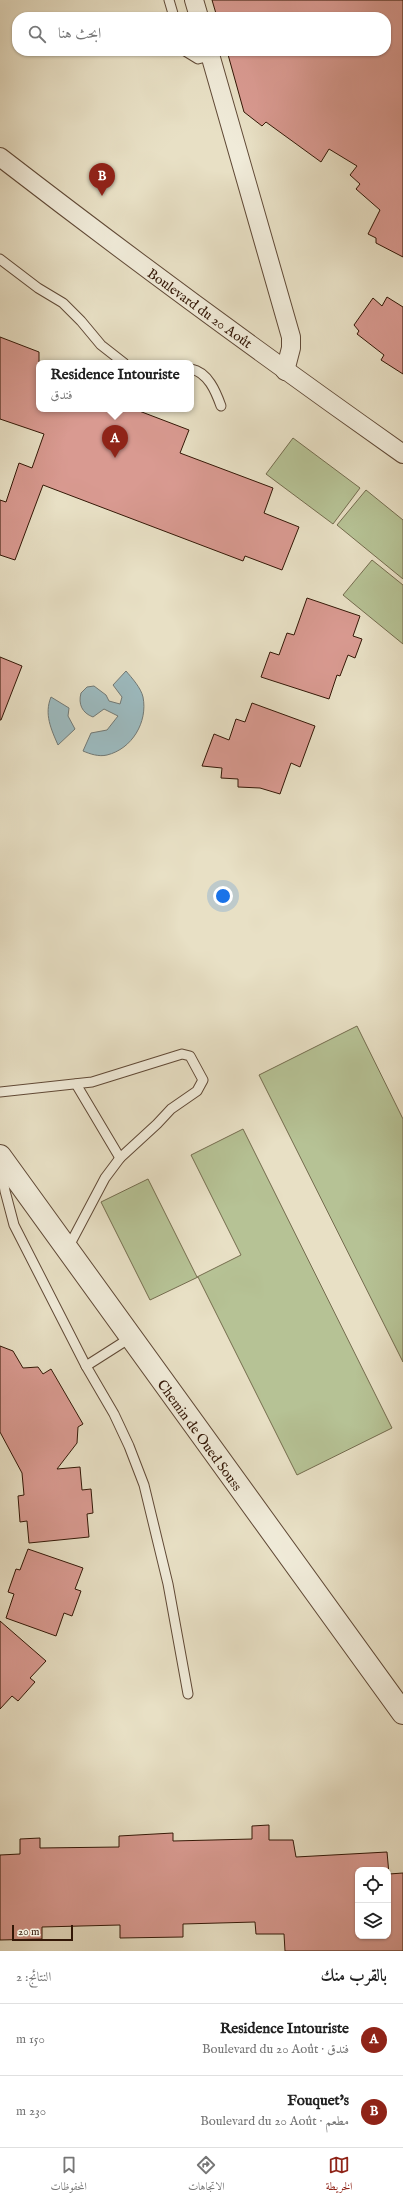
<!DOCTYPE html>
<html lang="ar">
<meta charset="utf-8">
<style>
:root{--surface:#fff;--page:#f2f2f2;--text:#222;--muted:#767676;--line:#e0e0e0;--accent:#8f2418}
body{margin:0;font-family:"IM FELL English",Amiri,serif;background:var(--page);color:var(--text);direction:rtl}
.controls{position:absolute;right:12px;bottom:12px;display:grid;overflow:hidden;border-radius:8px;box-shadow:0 1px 3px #0004}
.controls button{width:36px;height:36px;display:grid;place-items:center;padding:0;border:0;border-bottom:1px solid var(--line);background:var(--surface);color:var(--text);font:20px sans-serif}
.scale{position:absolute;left:12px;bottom:10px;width:61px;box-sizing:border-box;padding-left:4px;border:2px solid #331706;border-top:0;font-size:11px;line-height:14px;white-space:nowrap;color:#331706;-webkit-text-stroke:3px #f0ebd9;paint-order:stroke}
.you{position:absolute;left:223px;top:896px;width:14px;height:14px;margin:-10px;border:3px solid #fff;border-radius:50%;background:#1a73e8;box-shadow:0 0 0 6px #1a73e833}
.badge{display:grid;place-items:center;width:26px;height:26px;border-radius:50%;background:var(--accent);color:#fff;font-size:13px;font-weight:700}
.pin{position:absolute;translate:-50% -33px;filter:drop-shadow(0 1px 2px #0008)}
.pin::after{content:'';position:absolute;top:21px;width:14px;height:12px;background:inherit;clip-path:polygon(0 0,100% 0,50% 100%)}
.popup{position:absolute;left:36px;top:360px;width:158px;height:52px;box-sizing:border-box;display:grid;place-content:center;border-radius:8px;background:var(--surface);filter:drop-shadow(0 1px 3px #0005);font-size:13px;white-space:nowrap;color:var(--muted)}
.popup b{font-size:15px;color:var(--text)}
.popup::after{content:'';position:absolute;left:50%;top:100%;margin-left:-8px;border:8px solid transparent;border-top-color:var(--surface)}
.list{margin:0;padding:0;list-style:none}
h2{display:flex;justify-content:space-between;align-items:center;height:52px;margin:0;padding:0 16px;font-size:17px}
h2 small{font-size:13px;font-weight:400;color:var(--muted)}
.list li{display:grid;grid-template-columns:26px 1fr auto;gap:12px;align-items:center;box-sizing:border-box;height:72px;padding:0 16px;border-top:1px solid var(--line)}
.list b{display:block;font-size:15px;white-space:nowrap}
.list p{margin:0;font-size:13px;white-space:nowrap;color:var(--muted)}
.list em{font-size:13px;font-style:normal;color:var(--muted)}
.icon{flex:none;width:22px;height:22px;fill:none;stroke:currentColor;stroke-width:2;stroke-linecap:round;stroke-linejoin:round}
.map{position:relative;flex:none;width:403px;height:1951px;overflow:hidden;direction:ltr}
.search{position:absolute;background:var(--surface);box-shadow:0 1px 3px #0004;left:12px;right:12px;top:12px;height:44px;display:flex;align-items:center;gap:10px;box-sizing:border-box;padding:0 14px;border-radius:16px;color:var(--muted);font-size:15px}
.sheet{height:196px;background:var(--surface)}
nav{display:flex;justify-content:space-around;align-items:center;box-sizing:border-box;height:56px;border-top:1px solid var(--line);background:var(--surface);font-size:11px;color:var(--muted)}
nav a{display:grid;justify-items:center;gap:2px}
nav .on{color:var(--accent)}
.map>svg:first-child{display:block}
</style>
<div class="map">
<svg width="403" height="1951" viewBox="0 0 403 1951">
<rect width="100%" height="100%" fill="#e8e0c5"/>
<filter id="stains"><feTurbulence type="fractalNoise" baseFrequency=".005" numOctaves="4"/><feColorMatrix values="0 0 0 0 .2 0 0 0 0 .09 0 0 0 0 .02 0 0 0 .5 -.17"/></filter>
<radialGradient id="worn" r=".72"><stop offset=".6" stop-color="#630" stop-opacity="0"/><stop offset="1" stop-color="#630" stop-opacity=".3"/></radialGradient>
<g fill="#b6c295" stroke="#746c4e">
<polygon points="293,438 360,488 333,524 266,474"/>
<polygon points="366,490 403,520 403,579 337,525"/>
<polygon points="372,560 403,585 403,644 343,595"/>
<polygon points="357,1026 403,1119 403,1362 259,1075"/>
<polygon points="243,1129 392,1428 297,1475 198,1277 150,1300 101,1202 148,1179 197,1277 241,1255 191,1155"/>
</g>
<g fill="#9cbabf" stroke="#727975">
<path d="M126 671C132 678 141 688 143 697 148 722 132 749 107 755 99 757 90 754 83 751L91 733 107 730 118 716 104 709 93 717C82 713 78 704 81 693L87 687 94 686 106 695 109 701 120 704 122 697 113 685Z"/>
<path d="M51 697 69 708 68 716 75 729 58 745C51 729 44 714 51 697Z"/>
</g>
<g fill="#d99a91" stroke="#331706" fill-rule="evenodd">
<polygon points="212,0 403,0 403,257 376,243 376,238 368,234 380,210 356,189 360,184 350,175 357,166 329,149 321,162 266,122 262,126 244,112 227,51 386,51 386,17 217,17"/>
<polygon points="387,297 403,307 403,374 381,360 384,355 357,334 359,331 354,325 373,298 382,306"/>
<polygon points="0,337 39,352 39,409 134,409 189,430 180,453 273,488 264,513 299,527 282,570 245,556 243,561 43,485 15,560 0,555 0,500 6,502 19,463 32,468 44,434 0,419"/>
<polygon points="307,598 360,616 353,636 362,639 355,658 348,655 340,676 337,675 329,699 261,677 270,652 279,655 287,633 294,635"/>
<polygon points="0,657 22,666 1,720 0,720"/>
<polygon points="252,703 315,726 300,767 291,763 280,794 260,788 238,787 238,779 221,778 222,768 202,766 214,734 229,740 236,719 245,722"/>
<polygon points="0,1346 13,1351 23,1368 38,1367 43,1374 51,1369 83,1424 78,1427 77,1443 57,1469 80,1467 82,1490 91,1489 93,1513 87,1514 89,1537 29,1543 27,1521 20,1522 18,1496 24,1495 22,1473 0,1432"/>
<polygon points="28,1549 83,1568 75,1589 81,1591 72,1616 64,1613 56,1636 6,1618 14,1594 8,1592 16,1569 20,1570"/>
<polygon points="0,1621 46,1661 30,1678 35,1682 18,1701 12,1696 0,1709"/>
<path d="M269 1825V1840H293L296 1857 387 1852 389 1874 403 1873V1951H285L284 1934H256L255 1922 183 1924V1937L120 1938V1925L42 1927V1939L0 1940V1855L20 1854V1839L40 1838V1848L119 1847V1836L173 1833V1841L252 1839V1826ZM358 1870H388V1936H358Z"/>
</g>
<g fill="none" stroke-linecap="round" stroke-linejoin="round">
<defs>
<g id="service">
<polyline points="169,0 174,17"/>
<polyline points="185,51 198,59 210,56"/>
<polyline points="0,259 38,288 63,303 81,321 101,345 124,363"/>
<path d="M191 369C208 372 216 392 221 406"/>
<polyline points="76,1084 120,1158"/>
<polyline points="0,1092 92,1082 182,1054 190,1056 203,1080 197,1091 171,1109 157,1124 120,1158 105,1178 68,1248"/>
<polyline points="1,1167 5,1191 14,1225 86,1366 114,1414 129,1446 144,1485 168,1584 188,1694"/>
<polyline points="86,1366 130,1338"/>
</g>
<g id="minor">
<polyline points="194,0 199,17"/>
<polyline points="209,51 291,337 291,348 285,371"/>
<path d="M0 157C132 259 267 358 403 454"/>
</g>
<polyline id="tertiary" points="0,1156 403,1713"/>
</defs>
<use href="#service" stroke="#604936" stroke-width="11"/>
<use href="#minor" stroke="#604936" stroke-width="20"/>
<use href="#tertiary" stroke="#604936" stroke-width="24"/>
<use href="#service" stroke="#f0ebd9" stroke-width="9"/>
<use href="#minor" stroke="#f0ebd9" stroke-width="18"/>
<use href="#tertiary" stroke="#f0ebd9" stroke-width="22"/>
</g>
<g text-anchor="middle" stroke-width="3.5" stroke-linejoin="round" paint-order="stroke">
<g font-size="14" fill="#331706" stroke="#f0ebd9">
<text transform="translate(200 308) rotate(36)" y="5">Boulevard du 20 Août</text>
<text transform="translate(200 1435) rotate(54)" y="5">Chemin de Oued Souss</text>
</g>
</g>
<rect width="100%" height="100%" filter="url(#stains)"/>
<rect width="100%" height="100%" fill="url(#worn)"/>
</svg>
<div class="controls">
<button><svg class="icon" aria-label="locate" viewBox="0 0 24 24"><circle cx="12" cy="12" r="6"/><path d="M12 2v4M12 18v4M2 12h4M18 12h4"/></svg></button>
<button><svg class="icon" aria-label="layers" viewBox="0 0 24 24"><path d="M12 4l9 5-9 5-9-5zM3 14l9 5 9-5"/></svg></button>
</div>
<div class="scale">20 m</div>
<div class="you"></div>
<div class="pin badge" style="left:115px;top:458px">A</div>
<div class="popup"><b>Residence Intouriste</b>فندق</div>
<div class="pin badge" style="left:102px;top:196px">B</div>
<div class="search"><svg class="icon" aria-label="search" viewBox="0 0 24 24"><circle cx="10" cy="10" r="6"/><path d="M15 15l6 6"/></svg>ابحث هنا</div>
</div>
<section class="sheet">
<h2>بالقرب منك<small>النتائج: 2</small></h2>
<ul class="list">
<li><span class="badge">A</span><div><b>Residence Intouriste</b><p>فندق · Boulevard du 20 Août</p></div><em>150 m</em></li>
<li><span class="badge">B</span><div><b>Fouquet's</b><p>مطعم · Boulevard du 20 Août</p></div><em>230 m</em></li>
</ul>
</section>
<nav>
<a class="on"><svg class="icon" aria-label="map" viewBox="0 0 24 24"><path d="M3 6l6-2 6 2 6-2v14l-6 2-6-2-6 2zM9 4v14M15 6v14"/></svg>الخريطة</a>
<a><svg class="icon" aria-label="directions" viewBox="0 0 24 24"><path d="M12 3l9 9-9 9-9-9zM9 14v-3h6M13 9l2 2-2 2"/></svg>الاتجاهات</a>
<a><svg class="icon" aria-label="saved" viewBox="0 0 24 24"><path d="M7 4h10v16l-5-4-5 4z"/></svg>المحفوظات</a>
</nav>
